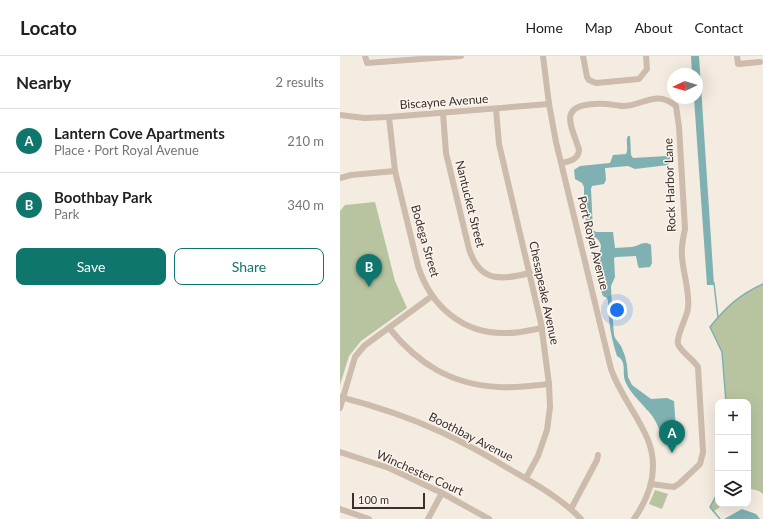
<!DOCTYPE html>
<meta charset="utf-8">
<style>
:root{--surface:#fff;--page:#f6f6f6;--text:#202124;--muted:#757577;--line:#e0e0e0;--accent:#0f766e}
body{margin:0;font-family:Lato,sans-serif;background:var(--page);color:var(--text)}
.controls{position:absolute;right:12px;bottom:12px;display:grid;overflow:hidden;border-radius:8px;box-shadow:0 4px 16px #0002}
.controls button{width:36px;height:36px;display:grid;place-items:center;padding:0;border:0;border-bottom:1px solid var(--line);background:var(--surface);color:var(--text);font:20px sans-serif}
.compass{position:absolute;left:327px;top:12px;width:36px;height:36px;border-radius:50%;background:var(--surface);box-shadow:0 4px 16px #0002;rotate:266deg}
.scale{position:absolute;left:12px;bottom:10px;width:73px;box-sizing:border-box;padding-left:4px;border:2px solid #3b302b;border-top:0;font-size:11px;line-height:14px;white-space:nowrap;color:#3b302b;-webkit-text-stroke:3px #fbf5ee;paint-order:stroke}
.you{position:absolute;left:277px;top:254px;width:14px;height:14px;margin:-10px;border:3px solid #fff;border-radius:50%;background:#1a73e8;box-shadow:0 0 0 6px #1a73e833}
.badge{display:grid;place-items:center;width:26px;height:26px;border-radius:50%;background:var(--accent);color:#fff;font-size:13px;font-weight:700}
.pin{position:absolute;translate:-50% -33px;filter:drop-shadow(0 1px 2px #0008)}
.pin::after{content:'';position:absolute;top:21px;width:14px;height:12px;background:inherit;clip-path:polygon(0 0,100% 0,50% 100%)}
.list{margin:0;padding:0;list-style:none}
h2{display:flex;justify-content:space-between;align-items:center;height:52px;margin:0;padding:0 16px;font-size:17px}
h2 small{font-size:13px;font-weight:400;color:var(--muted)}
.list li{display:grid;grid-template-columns:26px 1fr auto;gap:12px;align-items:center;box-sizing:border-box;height:64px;padding:0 16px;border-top:1px solid var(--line)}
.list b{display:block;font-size:15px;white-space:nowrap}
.list p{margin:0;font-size:13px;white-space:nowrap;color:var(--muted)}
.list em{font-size:13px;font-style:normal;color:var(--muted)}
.actions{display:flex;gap:8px;padding:12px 16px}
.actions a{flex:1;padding:9px 0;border:1px solid var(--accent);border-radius:8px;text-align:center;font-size:14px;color:var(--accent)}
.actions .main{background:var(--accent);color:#fff}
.icon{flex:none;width:22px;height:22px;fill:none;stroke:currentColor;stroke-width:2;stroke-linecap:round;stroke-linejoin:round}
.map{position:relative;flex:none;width:423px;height:463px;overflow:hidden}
header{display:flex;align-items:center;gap:24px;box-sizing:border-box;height:56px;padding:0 20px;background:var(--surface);border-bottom:1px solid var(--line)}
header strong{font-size:19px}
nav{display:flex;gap:22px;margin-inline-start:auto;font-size:14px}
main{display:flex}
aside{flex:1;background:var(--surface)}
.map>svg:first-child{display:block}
</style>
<header>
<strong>Locato</strong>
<nav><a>Home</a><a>Map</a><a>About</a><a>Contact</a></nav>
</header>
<main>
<aside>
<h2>Nearby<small>2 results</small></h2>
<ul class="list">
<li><span class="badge">A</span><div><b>Lantern Cove Apartments</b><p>Place · Port Royal Avenue</p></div><em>210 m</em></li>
<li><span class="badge">B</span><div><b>Boothbay Park</b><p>Park</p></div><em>340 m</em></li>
</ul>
<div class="actions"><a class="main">Save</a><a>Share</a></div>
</aside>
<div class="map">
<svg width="423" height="463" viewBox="0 0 423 463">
<rect width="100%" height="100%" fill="#f4ebe1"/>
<g fill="#b8c4a0">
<polygon points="35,146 55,225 67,252 21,285 9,300 0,329 0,155 5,149"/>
<path d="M423 228V438L419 435 408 432V346H386L382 296 370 271C386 252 399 238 423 228Z"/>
<polygon points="315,434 328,438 322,453 309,448"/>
<polygon points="378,436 378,448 384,448 373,456 370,451"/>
</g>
<g fill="#7fb0b2">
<polygon points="351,0 359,0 374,229 367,229 354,42 357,42 357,18 352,18"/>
<path d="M288 80H290L291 99 293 102 327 100 330 101V107L328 109 295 113 288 110 265 112 266 124 264 128 252 130 251 133 253 174 256 176H273L275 192C280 192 286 191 292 191 299 190 304 184 311 189L312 207 310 211 299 212 298 210 296 200 276 201 274 202 275 221 271 230 272 253 274 279 275 282 281 290 285 300 287 309 288 321 292 329 311 343 327 342 334 345 336 374H333V373L320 375C317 368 313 359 307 354 300 345 291 338 286 327 281 317 288 306 277 300 271 282 268 263 268 245L267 242 263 240C258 228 259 211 259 199 260 194 262 191 260 187 258 181 252 181 249 176L244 156V131L242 127 235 123 234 114 240 110 270 107 273 99 286 98C289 92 285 85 288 80Z"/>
<polygon points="402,453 416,458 420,463 384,463"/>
</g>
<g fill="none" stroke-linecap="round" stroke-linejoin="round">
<g stroke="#7fb0b2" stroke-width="1.5">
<polyline points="374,227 378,262"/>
<path d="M386 346 382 296 370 271C386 251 399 239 423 228"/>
<polyline points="378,436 370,451 380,463"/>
</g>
<g stroke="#cdbbac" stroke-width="6">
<polyline points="25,0 27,7 121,0"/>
<path d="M203 0 209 48 216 86 271 313C280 339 298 359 308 384 319 412 310 440 294 463"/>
<polyline points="243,0 247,21 249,24 256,27 299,23 307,13 306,0"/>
<polyline points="397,0 398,8 420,6"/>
<polyline points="156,53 159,88 201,267 209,328 210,351 207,374 198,400 186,422"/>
<path d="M103 57 106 97 129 193C140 227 161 224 190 217"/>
<polyline points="0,59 24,62 49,61 209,48"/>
<path d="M49 61 55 115 78 210C91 251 124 279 168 277 179 277 191 274 202 272"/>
<path d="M222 107C230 105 238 104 239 94 237 85 227 66 231 58 235 46 264 47 274 49 277 49 280 50 283 50 303 50 316 33 336 50L339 71 345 173C343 182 341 191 342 200 343 218 350 235 348 252 347 262 336 279 338 288 341 296 353 303 358 311L363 396 360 408 340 427 334 431 311 428"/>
<polyline points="0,122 11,119 55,115"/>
<path d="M49 272C78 308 112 329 159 331 176 332 193 330 209 328"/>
<path d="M0 341C35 350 68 361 101 376 125 387 148 400 171 414 195 428 221 442 241 463"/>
<polyline points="0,352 15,301 24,290 92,240"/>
<polyline points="0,396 49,412 102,437 149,463"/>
<polyline points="0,453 29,463"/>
<polyline points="231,453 257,404 258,399"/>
<polyline points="88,463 102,437"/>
</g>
</g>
<g text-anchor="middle" stroke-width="3" stroke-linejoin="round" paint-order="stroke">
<g font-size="12" fill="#3b302b" stroke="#fbf5ee">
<text transform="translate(104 46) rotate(-4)" y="4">Biscayne Avenue</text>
<text transform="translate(330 129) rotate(-92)" y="4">Rock Harbor Lane</text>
<text transform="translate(130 148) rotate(76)" y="4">Nantucket Street</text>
<text transform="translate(85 185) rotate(74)" y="4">Bodega Street</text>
<text transform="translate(253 187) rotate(76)" y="4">Port Royal Avenue</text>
<text transform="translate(204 237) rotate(78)" y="4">Chesapeake Avenue</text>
<text transform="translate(131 381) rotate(27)" y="4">Boothbay Avenue</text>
<text transform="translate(80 417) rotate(24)" y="4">Winchester Court</text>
</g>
</g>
</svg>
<div class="controls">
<button>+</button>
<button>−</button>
<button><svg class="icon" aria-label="layers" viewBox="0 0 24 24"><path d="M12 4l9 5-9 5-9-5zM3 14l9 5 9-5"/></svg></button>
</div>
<svg class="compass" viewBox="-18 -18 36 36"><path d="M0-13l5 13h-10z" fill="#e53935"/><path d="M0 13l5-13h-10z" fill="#757577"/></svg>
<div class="scale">100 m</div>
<div class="you"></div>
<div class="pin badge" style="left:332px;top:397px">A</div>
<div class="pin badge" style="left:29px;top:231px">B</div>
</div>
</main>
